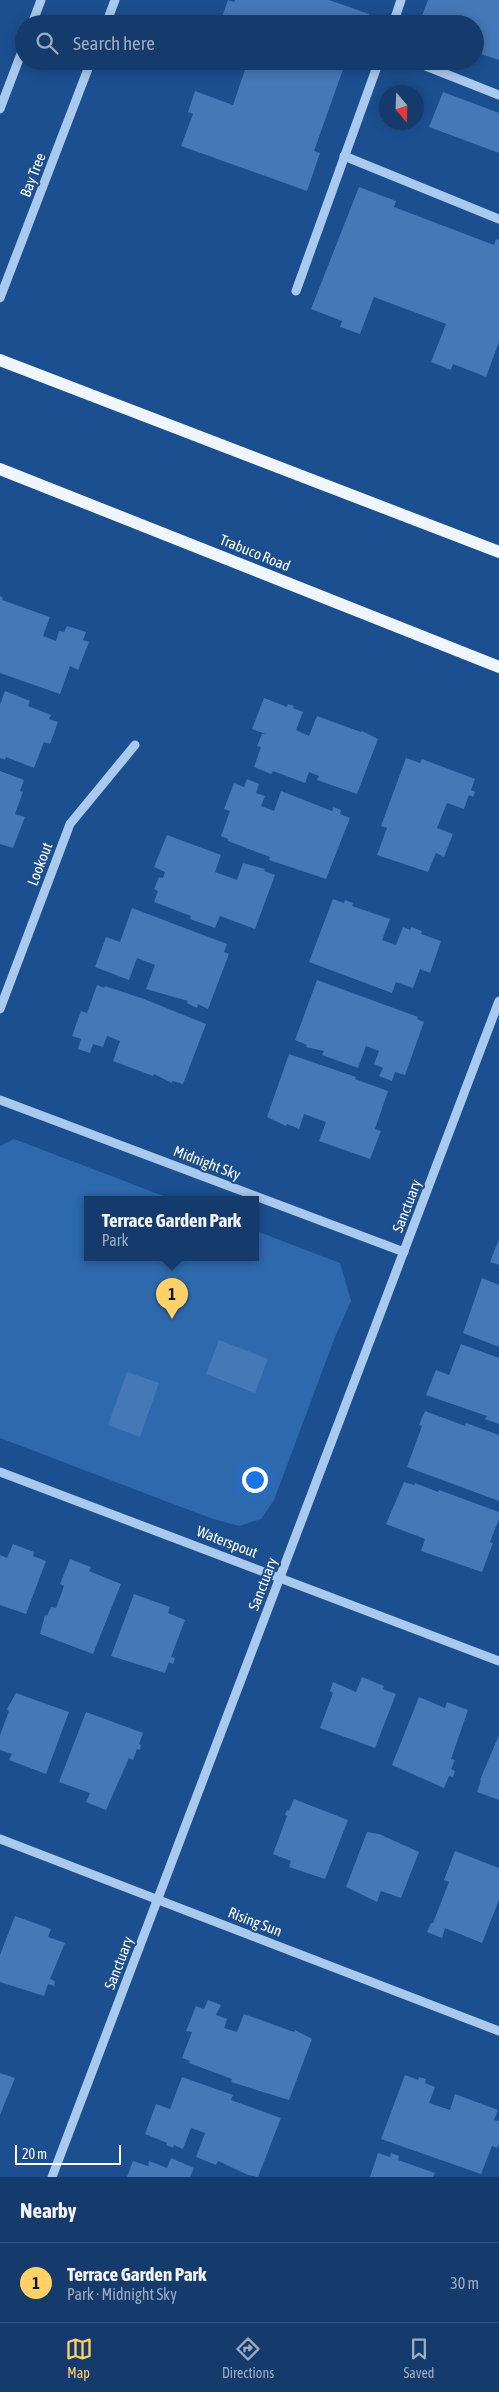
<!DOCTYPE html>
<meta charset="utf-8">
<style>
:root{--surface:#143b6b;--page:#1d4271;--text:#f1f3f6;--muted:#9dadc1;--line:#33557e;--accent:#ffd166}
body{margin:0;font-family:"Asap Condensed",sans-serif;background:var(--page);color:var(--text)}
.compass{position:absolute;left:379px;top:85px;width:45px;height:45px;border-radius:50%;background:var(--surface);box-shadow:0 2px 12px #0003;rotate:161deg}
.scale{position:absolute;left:15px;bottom:12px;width:106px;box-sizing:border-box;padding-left:5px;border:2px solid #fff;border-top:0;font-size:14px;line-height:18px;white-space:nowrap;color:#fff;-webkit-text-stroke:4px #1b4f8f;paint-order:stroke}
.you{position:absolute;left:254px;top:1479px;width:18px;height:18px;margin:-12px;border:4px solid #fff;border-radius:50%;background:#1a73e8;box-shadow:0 0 0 8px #1a73e833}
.badge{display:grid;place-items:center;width:32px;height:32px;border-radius:50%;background:var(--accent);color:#111;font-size:16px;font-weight:700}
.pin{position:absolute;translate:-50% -41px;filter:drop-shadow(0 1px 2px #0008)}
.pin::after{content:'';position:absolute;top:26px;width:18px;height:15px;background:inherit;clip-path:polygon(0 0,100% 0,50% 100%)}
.popup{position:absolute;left:84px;top:1196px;width:175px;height:65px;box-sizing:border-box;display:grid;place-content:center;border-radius:0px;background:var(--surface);filter:drop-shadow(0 1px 4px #0005);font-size:16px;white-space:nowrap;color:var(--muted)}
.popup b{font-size:19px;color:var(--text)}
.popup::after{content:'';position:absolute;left:50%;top:100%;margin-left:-10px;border:10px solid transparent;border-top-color:var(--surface)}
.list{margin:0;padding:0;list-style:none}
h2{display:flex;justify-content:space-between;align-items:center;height:65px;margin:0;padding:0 20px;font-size:21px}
h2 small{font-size:16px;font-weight:400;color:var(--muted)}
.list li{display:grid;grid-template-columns:32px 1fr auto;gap:15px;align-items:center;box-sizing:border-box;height:80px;padding:0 20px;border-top:1px solid var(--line)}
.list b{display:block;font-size:19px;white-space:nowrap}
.list p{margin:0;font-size:16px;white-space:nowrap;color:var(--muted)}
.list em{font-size:16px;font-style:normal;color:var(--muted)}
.icon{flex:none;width:28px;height:28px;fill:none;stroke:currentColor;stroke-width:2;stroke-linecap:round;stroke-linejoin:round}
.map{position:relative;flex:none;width:499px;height:2177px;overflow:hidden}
.search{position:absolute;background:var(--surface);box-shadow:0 2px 12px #0003;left:15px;right:15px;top:15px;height:55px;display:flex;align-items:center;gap:12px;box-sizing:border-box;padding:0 18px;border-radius:28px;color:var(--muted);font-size:19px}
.sheet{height:145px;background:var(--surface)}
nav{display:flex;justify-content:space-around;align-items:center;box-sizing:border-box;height:70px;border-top:1px solid var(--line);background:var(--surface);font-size:14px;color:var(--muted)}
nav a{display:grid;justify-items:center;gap:2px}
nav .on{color:var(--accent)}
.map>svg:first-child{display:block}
</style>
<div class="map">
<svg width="499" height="2177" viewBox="0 0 499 2177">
<rect width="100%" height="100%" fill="#1b4f8f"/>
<polygon fill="#2e69ad" points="14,1139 174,1200 88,1200 88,1258 256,1258 256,1231 340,1263 351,1301 335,1337 274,1500 261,1519 239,1526 210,1518 0,1438 0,1146"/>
<g fill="#4478b7">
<polygon points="228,0 234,2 235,0 329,0 369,14 366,24 231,24 221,20"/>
<polygon points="428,0 499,0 499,60 475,52 475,24 419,24"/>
<polygon points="248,61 346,61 314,151 320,153 307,191 181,146 193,114 188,112 195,91 233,105"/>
<polygon points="443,92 499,113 499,153 429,127"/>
<polygon points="359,187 396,201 394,207 494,245 496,239 499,240 499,342 486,377 453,364 451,370 431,362 446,324 374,297 360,334 340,327 342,321 311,309"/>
<polygon points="0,596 3,598 2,600 50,617 43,636 56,641 59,631 64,632 67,626 86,632 83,640 89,642 78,670 70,666 60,694 0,673"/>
<polygon points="5,691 30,701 28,706 51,715 49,719 58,722 50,744 44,742 34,768 6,757 5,760 0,758 0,705"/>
<polygon points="264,698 287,707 288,704 294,706 293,708 303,712 296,730 309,736 317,716 361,732 362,731 378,739 357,794 317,780 319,776 309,772 305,783 273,771 271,774 254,767 261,747 257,746 262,734 266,734 252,729"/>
<polygon points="406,758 420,763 422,759 475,779 471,790 475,792 473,797 469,795 464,809 447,803 437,828 453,834 444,857 436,853 428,872 377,855 387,828 381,826"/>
<polygon points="0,771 24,780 20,791 23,792 15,814 25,817 13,848 0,844"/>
<polygon points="247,779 259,784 256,793 265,796 261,806 274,811 281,791 332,811 333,807 341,810 340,814 350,818 326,879 269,860 270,857 228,841 228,839 221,836 230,811 224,809 234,783 244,787"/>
<polygon points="167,835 221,855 215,872 237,880 243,863 265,869 264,871 275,875 255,929 220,916 215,928 190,919 191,916 154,902 158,891 154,889 159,877 163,878 165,872 154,867"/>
<polygon points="333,899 344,903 345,900 353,903 352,906 390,919 382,940 396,945 403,927 410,930 411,927 422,931 421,934 441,941 430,973 420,969 413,988 396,982 392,993 309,962"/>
<polygon points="132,908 227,944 224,952 229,954 208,1009 198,1004 197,1008 187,1003 188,1001 146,989 155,965 137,958 129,980 95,967 106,937 120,942"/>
<polygon points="317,980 418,1017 417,1019 424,1022 405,1075 395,1072 392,1081 379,1076 383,1068 374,1064 379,1051 366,1046 358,1068 322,1055 324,1051 306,1047 307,1045 295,1040"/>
<polygon points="97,985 104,988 105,986 144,999 206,1024 183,1084 172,1081 172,1083 154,1074 153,1076 113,1061 120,1041 107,1036 103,1047 93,1044 90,1053 78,1049 81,1039 72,1036 81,1011 87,1013"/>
<polygon points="289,1054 356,1077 355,1079 388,1091 375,1129 381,1131 370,1159 319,1141 326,1122 304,1114 299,1129 287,1124 286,1126 267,1117"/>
<polygon points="499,1239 499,1265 490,1262"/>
<polygon points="482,1278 499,1285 499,1347 463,1333"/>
<polygon points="219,1340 268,1359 255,1393 206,1374"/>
<polygon points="461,1344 499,1358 499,1424 485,1419 487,1416 426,1395 436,1370 449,1375"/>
<polygon points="127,1372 159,1383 140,1437 108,1425"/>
<polygon points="425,1411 465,1426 466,1423 499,1435 499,1501 407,1467 422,1426 419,1425"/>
<polygon points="404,1482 414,1485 415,1483 438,1492 439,1490 499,1512 499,1519 490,1542 493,1543 482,1572 421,1551 425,1539 386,1524"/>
<polygon points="13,1544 34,1552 33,1556 46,1561 26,1614 0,1605 0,1555 7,1558"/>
<polygon points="70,1559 91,1567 89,1571 121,1584 93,1654 40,1634 45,1615 47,1616 51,1607 56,1608 64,1586 60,1584"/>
<polygon points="134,1594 170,1607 168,1613 185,1620 171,1657 175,1658 173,1664 169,1662 165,1673 111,1656"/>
<polygon points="362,1677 384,1686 383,1689 396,1694 375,1748 320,1728 333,1693 330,1691 333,1682 356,1692"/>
<polygon points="16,1693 69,1712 46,1774 9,1760 12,1754 0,1750 0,1735 9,1711 7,1709"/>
<polygon points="419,1697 445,1708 447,1702 468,1710 451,1759 455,1760 451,1769 455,1771 453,1777 449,1776 444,1788 392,1765"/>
<polygon points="86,1712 143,1733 139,1744 141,1745 140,1750 137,1749 133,1760 129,1758 106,1810 86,1802 90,1793 59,1782"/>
<polygon points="499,1735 499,1800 477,1792 481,1780 480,1780"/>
<polygon points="294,1799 348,1820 325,1879 289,1867 291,1861 273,1854 287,1816 285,1815 287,1810 289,1811"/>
<polygon points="367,1832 379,1834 419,1852 401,1898 381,1891 377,1902 346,1887"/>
<polygon points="455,1851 499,1868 499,1900 482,1943 445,1928 442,1938 427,1932 431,1923 433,1923 449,1882 444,1880"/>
<polygon points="15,1916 51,1929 48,1937 65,1943 50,1979 55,1981 54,1986 48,1984 44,1996 0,1982 0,1955"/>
<polygon points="208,2000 221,2005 216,2015 227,2019 224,2028 237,2032 244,2014 294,2032 295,2030 312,2039 289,2100 231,2082 232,2079 189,2063 190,2061 182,2058 192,2032 186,2031 196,2006 204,2009"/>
<polygon points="0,2073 15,2078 0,2115"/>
<polygon points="405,2075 418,2080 419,2077 426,2079 425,2083 435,2087 429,2103 450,2110 455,2094 498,2110 494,2120 499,2121 499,2144 497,2148 492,2146 481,2174 381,2139"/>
<polygon points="182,2077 233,2095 231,2100 281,2118 258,2177 248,2175 218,2161 216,2165 196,2157 205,2133 191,2128 183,2149 174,2145 173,2148 166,2145 167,2143 145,2134 156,2104 170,2109"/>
<polygon points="378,2153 390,2157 391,2153 399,2156 398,2160 435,2173 433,2177 370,2177"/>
<polygon points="171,2158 194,2168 190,2177 127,2177 133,2161 148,2166 149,2161 167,2168"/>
</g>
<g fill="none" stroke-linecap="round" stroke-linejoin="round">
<g stroke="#a9c9ee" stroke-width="9">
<polyline points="32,24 41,0"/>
<polyline points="106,24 115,0"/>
<polyline points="393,24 401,0"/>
<polyline points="413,61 499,95"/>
<polyline points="0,109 24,46"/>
<polyline points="344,156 499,219"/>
<polyline points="296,291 379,61"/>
<polyline points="0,298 91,61"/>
<polyline points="0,1009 70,824 135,745"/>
<polyline points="0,1100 404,1252"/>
<polyline points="0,1472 499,1661"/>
<polyline points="0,1839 499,2031"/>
<polyline points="52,2177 499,1001"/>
</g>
<g stroke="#f0f6ff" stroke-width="12">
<polyline points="0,360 499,552"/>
<polyline points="0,469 499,667"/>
</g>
</g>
<g text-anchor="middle" stroke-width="4" stroke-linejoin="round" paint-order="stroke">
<g font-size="15" fill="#fff" stroke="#1b4f8f">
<text transform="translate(33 175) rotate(-69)" y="5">Bay Tree</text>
<text transform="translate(255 553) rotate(22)" y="5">Trabuco Road</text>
<text transform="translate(40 864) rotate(-69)" y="5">Lookout</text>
<text transform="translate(207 1163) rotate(21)" y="5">Midnight Sky</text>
<text transform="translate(407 1206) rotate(-69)" y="5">Sanctuary</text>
<text transform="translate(227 1542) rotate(21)" y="5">Waterspout</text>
<text transform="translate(263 1584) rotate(-69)" y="5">Sanctuary</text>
<text transform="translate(255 1922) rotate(21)" y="5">Rising Sun</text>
<text transform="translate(119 1963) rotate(-69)" y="5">Sanctuary</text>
</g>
</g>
</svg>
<svg class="compass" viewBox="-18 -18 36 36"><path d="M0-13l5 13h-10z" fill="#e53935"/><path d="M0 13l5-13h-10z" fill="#9dadc1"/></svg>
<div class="scale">20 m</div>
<div class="you"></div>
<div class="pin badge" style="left:172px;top:1319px">1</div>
<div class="popup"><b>Terrace Garden Park</b>Park</div>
<div class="search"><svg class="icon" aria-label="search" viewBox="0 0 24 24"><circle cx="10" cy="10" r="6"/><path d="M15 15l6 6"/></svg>Search here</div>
</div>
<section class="sheet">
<h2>Nearby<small></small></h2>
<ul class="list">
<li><span class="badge">1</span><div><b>Terrace Garden Park</b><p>Park · Midnight Sky</p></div><em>30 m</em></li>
</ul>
</section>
<nav>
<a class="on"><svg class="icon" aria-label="map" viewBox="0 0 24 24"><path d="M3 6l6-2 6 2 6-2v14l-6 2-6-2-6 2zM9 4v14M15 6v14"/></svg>Map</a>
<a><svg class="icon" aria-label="directions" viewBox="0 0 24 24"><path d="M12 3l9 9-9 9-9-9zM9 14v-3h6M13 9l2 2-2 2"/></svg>Directions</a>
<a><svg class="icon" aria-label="saved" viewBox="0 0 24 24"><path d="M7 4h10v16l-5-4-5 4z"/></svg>Saved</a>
</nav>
